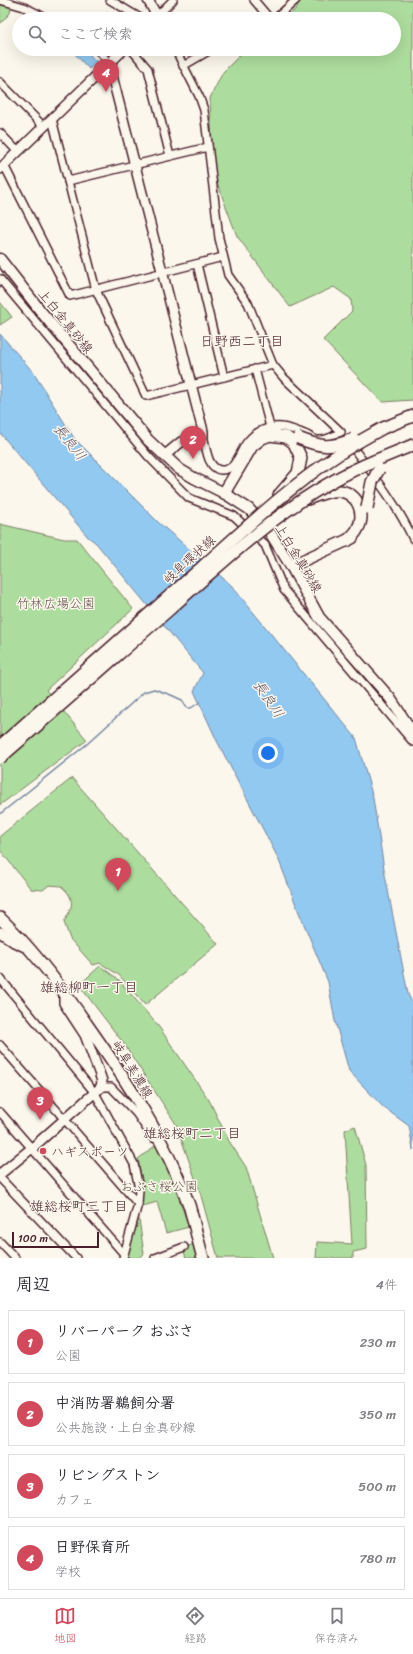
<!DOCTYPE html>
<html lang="ja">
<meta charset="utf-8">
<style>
:root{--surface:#fff;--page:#f2f2f3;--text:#2b2b33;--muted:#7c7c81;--line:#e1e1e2;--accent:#d1495b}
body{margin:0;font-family:Sriracha,"Klee One",sans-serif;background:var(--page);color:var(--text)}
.scale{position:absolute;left:12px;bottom:10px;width:87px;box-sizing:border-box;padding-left:4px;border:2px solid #4a1f2b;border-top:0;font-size:11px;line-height:14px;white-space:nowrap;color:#4a1f2b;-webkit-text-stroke:3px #fbf7ec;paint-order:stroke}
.you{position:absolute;left:268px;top:753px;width:14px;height:14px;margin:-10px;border:3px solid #fff;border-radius:50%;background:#1a73e8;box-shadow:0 0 0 6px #1a73e833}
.badge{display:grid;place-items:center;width:26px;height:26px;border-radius:50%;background:var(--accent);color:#fff;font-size:13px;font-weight:700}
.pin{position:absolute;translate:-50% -33px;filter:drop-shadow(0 1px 2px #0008)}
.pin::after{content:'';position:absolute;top:21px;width:14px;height:12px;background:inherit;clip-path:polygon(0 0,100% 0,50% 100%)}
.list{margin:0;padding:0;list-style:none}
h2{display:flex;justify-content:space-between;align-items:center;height:52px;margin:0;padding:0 16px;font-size:17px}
h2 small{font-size:13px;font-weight:400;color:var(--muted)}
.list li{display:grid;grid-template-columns:26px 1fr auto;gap:12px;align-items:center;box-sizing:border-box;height:64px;margin:0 8px 8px;padding:0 8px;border:1px solid var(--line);border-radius:0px}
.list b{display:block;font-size:15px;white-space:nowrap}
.list p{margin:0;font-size:13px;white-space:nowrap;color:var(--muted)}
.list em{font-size:13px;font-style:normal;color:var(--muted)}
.icon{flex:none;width:22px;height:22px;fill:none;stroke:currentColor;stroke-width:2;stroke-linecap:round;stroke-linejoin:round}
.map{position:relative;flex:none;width:413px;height:1258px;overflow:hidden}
.search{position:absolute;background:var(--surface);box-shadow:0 4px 16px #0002;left:12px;right:12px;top:12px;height:44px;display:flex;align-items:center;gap:10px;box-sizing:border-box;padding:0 14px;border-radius:22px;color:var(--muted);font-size:15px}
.sheet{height:340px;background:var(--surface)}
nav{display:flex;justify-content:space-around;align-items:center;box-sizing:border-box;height:56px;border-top:1px solid var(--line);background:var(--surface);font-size:11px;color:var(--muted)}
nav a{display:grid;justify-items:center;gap:2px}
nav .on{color:var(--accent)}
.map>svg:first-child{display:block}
</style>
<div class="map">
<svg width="413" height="1258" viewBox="0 0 413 1258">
<rect width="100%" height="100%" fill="#fbf7ec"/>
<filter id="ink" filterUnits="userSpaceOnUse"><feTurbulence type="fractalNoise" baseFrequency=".025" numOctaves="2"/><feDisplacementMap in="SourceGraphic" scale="8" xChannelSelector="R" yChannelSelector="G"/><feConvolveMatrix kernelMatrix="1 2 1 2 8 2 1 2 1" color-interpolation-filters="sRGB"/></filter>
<g filter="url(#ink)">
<g fill="#addd9e" stroke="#7c7e64">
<polygon points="298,0 413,0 413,400 382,402 323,340 352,311 351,299 334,287 290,307 237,236 213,172 210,98 223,72 246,49 394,49 394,19 284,19 297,8"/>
<polygon points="0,5 11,7 10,13 0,24"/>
<polygon points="0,302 12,317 0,325"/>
<polygon points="0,524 64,539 77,539 133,609 46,690 87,740 0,805"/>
<path d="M72 778 218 944 145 1005 119 975 100 963 93 965 70 939 64 922C73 906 76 899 61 886L49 885 43 890 31 889 0 850V836Z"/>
<polygon points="100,966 118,979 159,1027 209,1100 229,1141 246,1167 273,1258 218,1258 200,1192 176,1124 124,1044 79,985"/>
<polygon points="355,1126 366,1165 367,1249 353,1252 353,1258 316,1258 317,1242 352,1244 345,1130"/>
<polygon points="156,1145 166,1162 189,1227 166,1233 157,1202 140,1207 143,1186 138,1159"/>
<polygon points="138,1212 144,1254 139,1258 127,1258"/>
<polygon points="194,1244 198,1258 186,1258 183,1248"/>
</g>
<g fill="#92c9f0" stroke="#7585a1">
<polygon points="78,49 84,49 97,62 89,69 74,53"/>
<polygon points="0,334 33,372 74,438 159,523 231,585 356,738 373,798 385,875 408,994 413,1005 413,1150 409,1126 383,1107 349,1071 335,1021 328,982 298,910 278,858 217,741 194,691 203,673 96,543 88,537 0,433"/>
</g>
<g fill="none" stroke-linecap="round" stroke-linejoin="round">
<polyline stroke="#7585a1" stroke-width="1.5" points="0,814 87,744 144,692 154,689 171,695 182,700 187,708 191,708 200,702"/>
<defs>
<g id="minor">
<polyline points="0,0 24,7 48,19"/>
<polyline points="110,0 142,19"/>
<polyline points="254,0 270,19"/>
<polyline points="159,19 157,16 173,0"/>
<polyline points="275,19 296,0"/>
<polyline points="96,49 101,53 109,64"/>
<polyline points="131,49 148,69 170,156"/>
<path d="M175 49 199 96 204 110 219 238 228 275 248 303 273 365 284 378 341 432C334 436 326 441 318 440 315 440 310 437 307 435 293 429 279 423 263 430 257 432 251 437 247 442 240 451 236 471 221 470 207 469 206 446 203 435"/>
<polyline points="183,66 212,49"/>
<polyline points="0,82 44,127"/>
<polyline points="52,119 96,290 146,396 273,365"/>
<polyline points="0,133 18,152"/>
<polyline points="4,165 70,296 223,257"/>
<polyline points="68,181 208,147"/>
<polyline points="197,264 224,377"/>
<polyline points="0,279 148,456 189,498 234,516 265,545 284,590 413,742"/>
<polyline points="255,369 270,427"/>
<path d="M350 444C373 474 397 504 413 539"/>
<polyline points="0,978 95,1093 134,1164 139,1189 138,1204 123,1258"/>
<polyline points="0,1045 138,1204"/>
<polyline points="101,1087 111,1087 136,1113 153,1138 156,1139"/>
<polyline points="0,1112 124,1254"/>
<polyline points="0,1178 76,1258"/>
<polyline points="0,1242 15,1258"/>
<polyline points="155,1258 184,1247"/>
</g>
<g id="tertiary">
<polyline points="148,0 157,16 154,19"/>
<polyline points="109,64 203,431 203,435 181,442 164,456"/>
<polyline points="0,169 124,49"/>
<polyline points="0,932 14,942 27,948"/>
<polyline points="0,1174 32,1148 101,1087 102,1081 100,1075 85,1035 64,1003 64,991"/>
</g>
<polyline id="secondary" points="0,259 43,314 148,440 179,469 194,478 224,493 249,509 269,531 291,566 319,617 390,698 413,733"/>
<g id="primary">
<polyline points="269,435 286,437 294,443 301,458 298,473 279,495"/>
<polyline points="360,441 383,428 413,416"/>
<polyline points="374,461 413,445"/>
<polyline points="224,493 252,446 262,438 275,433"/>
<path d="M307 499C317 496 329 489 340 491 359 494 366 515 357 530 355 534 350 538 347 541"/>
<polyline points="291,566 352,538"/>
<path d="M0 918C34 950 62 988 88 1026 127 1081 166 1141 189 1205 194 1222 198 1241 203 1258"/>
</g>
</defs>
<use href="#minor" stroke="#4a1f2b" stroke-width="10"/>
<use href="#tertiary" stroke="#4a1f2b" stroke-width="12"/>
<use href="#secondary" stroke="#4a1f2b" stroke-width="13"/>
<use href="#primary" stroke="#4a1f2b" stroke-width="14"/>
<use href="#minor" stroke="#fbf7ec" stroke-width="7"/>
<use href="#tertiary" stroke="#fbf7ec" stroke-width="9"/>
<use href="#secondary" stroke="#fbf7ec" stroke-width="10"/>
<use href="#primary" stroke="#fbf7ec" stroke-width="11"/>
<defs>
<g id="primary-bridge">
<path d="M298 438C320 447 330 449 353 439"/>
<polyline points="367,508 372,482 379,469"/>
<path d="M0 746C67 686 135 627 202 567 251 523 303 474 360 441"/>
<path d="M0 758C57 709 114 658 171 608 233 553 296 493 374 461"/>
</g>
</defs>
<use href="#primary-bridge" stroke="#4a1f2b" stroke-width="14" stroke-linecap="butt"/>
<use href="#primary-bridge" stroke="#fbf7ec" stroke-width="11"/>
</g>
</g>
<circle fill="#d1495b" stroke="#fbf7ec" stroke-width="1.5" cx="43" cy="1151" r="4"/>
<g text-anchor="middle" stroke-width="3" stroke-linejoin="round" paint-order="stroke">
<g font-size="13" fill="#4a1f2b" stroke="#fbf7ec">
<text transform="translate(66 321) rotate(51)" y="5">上白金真砂線</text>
<text transform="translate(299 558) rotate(59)" y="5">上白金真砂線</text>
<text transform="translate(189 559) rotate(-42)" y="5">岐阜環状線</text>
<text transform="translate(133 1069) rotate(58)" y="5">岐阜美濃線</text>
</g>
<g font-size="13" fill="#634e48" stroke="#fbf7ec">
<text x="56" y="608">竹林広場公園</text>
<text x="159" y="1191">おぶさ桜公園</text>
</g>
<g font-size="13" fill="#4a1f2b" stroke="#fbf7ec" text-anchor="start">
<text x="51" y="1156">ハギスポーツ</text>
</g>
<g font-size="14" fill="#4a1f2b" stroke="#fbf7ec">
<text x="242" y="346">日野西二丁目</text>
<text x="89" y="992">雄総柳町一丁目</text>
<text x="192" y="1138">雄総桜町二丁目</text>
<text x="79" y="1211">雄総桜町三丁目</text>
</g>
<g font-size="14" font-style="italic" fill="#605266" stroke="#fbf7ec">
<text transform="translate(70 442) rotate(51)" y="5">長良川</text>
<text transform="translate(269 699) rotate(56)" y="5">長良川</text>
</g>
</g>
</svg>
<div class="scale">100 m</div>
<div class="you"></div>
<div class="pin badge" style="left:118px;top:891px">1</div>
<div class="pin badge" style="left:193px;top:459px">2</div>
<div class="pin badge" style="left:40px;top:1120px">3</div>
<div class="pin badge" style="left:106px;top:92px">4</div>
<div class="search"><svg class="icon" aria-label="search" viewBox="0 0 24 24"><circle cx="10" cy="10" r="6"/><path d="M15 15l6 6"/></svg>ここで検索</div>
</div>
<section class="sheet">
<h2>周辺<small>4件</small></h2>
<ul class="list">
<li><span class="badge">1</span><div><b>リバーパーク おぶさ</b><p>公園</p></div><em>230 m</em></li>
<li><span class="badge">2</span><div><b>中消防署鵜飼分署</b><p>公共施設 · 上白金真砂線</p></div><em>350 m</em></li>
<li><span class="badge">3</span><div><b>リビングストン</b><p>カフェ</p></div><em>500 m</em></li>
<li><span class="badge">4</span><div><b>日野保育所</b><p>学校</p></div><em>780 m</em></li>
</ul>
</section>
<nav>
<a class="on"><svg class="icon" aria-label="map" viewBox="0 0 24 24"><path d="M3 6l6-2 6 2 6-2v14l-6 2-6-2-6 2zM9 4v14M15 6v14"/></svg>地図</a>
<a><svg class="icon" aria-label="directions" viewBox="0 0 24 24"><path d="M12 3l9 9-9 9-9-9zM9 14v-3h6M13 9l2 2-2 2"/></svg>経路</a>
<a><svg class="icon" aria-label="saved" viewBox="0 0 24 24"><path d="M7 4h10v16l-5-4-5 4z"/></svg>保存済み</a>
</nav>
